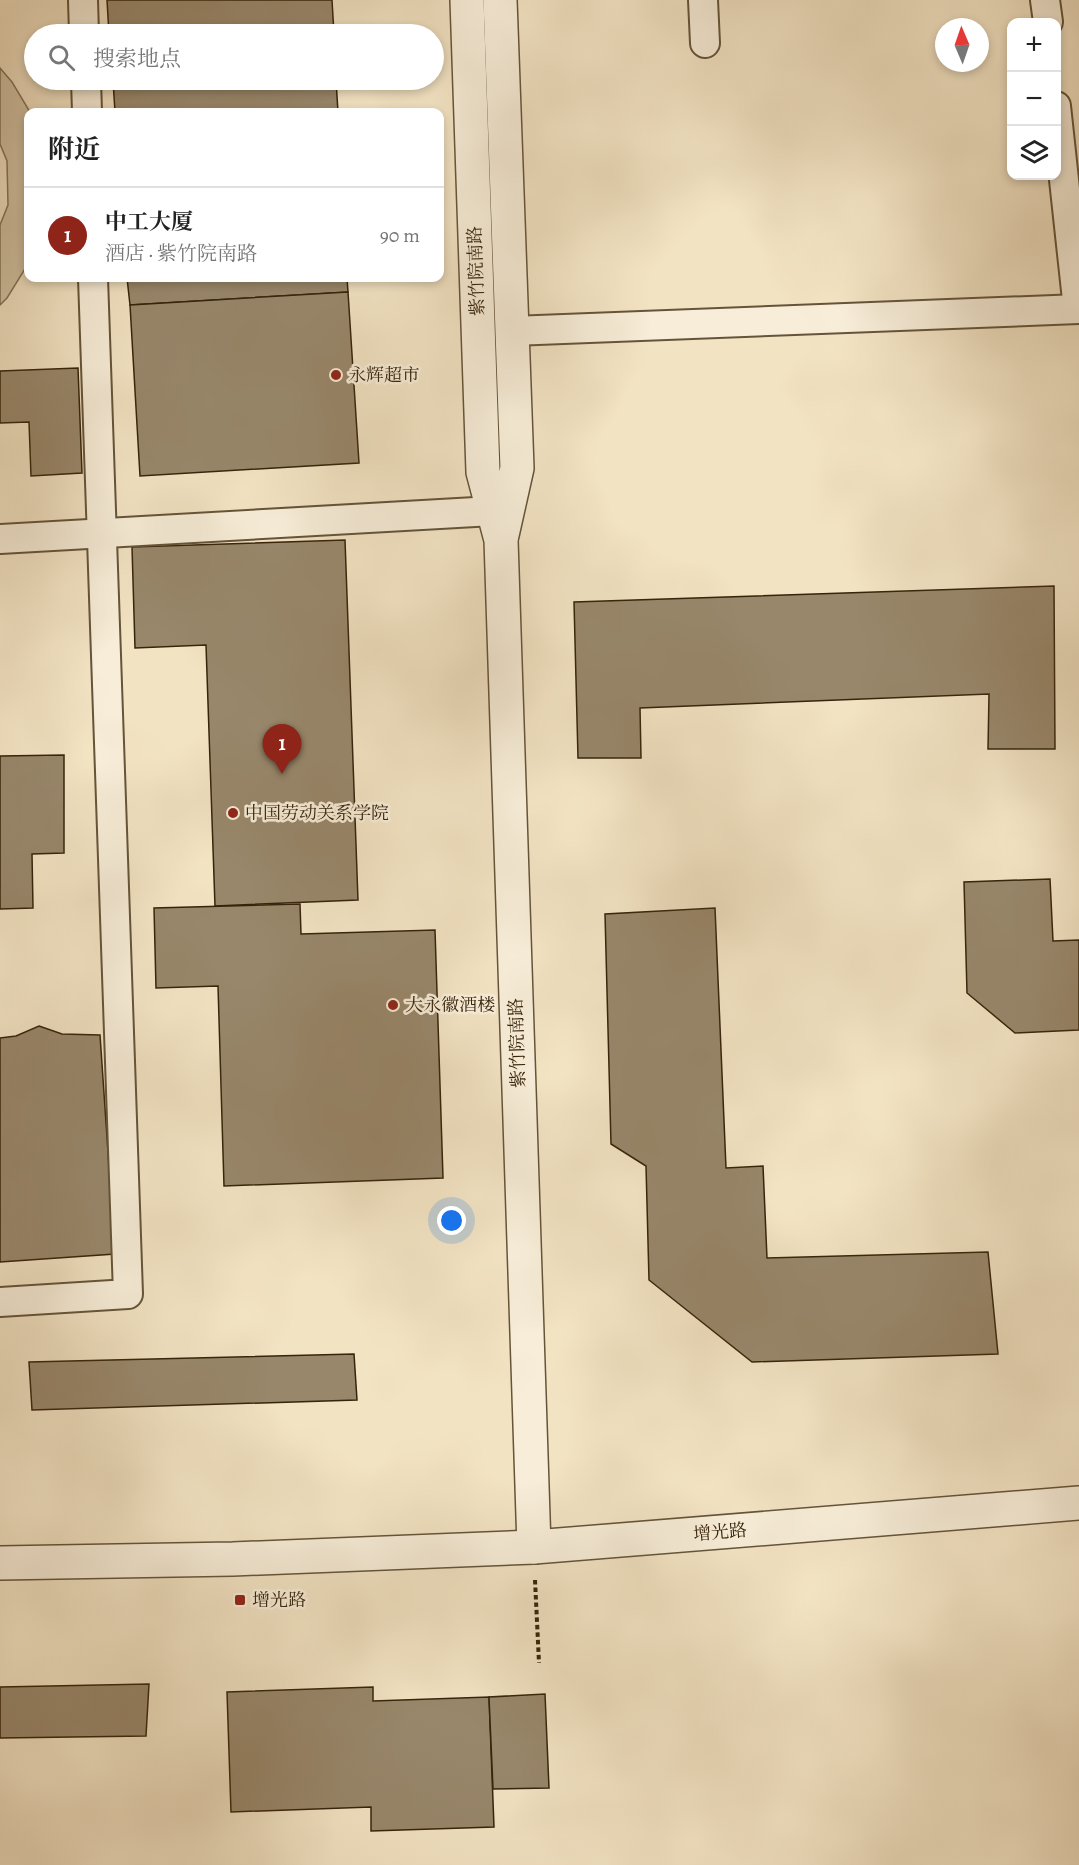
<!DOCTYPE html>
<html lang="zh">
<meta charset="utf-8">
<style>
:root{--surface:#fff;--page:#f6f6f6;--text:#222;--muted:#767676;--line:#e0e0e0;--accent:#8f2418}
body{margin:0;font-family:Alegreya,"Noto Serif SC",serif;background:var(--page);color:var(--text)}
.controls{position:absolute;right:18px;top:18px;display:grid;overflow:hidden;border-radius:12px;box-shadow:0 3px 9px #0003}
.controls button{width:54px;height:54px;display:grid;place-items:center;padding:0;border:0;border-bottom:2px solid var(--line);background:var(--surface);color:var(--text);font:30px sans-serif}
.compass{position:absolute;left:935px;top:18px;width:54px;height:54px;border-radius:50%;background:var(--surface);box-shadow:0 3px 9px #0003;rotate:358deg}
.you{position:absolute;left:452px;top:1221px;width:21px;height:21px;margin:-15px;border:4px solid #fff;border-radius:50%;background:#1a73e8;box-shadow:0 0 0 9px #1a73e833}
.badge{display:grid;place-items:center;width:39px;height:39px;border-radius:50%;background:var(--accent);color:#fff;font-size:20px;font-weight:700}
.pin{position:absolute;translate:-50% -50px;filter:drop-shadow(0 2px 3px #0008)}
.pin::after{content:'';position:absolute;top:32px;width:21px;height:18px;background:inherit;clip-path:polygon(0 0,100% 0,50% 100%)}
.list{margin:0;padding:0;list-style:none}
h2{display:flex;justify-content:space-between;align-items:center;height:78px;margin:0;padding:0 24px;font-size:26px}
h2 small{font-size:20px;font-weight:400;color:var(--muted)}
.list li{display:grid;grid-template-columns:39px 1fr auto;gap:18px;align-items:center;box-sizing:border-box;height:96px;padding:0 24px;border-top:2px solid var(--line)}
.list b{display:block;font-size:22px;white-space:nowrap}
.list p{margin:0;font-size:20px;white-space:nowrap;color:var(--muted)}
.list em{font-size:20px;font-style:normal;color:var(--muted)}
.icon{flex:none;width:33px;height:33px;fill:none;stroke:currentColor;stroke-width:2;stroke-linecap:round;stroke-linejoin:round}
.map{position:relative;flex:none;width:1079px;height:1865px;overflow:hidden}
.search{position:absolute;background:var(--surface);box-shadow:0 3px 9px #0003;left:24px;top:24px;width:420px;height:66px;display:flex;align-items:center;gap:15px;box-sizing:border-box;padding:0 21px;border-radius:33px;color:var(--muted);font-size:22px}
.panel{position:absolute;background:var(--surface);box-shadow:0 3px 9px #0003;left:24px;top:108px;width:420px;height:174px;border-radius:12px}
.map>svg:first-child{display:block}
</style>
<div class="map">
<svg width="1079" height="1865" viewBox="0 0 1079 1865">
<rect width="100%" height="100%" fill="#f2e3c3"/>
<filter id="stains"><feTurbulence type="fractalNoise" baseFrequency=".00333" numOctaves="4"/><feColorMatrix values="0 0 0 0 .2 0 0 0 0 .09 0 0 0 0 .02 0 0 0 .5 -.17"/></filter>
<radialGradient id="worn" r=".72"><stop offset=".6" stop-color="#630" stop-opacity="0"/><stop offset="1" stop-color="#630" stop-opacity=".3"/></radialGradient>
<polygon fill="#d2c3a4" stroke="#847458" stroke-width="1.5" points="0,68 12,82 30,112 28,112 28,264 7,298 0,305 0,225 8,205 7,161 0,144"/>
<g fill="#98876b" stroke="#36240b" stroke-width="1.5">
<polygon points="107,0 332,0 334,34 109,34"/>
<polygon points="113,80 336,80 338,112 115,112"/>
<polygon points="127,278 347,278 348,292 130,305"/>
<polygon points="348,292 359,463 140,476 130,305"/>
<polygon points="78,368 82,473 31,476 29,422 0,423 0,371"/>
<polygon points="345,540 358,900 215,906 206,645 135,648 132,547"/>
<polygon points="1054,586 1055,749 988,749 989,694 640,708 641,758 578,758 574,602"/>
<polygon points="64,755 64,853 32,854 33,908 0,909 0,756"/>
<polygon points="1050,879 1053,941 1079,940 1079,1030 1015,1033 967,993 964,882"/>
<polygon points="300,904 301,934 435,930 443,1178 224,1186 218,986 156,988 154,908"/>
<polygon points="715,908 726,1168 763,1166 767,1258 988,1252 998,1354 752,1362 649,1280 646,1166 611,1144 605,914"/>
<polygon points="39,1026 62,1034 100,1035 115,1254 0,1262 0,1038 16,1036"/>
<polygon points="354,1354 357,1400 32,1410 29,1362"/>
<polygon points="149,1684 146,1736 0,1738 0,1687"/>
<polygon points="373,1687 373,1701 489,1697 494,1827 371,1831 371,1807 231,1812 227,1692"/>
<polygon points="545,1694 549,1788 493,1789 489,1697"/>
</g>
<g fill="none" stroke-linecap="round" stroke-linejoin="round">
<defs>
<g id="minor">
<polyline points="83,0 84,34"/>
<polyline points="703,0 705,43"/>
<polyline points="1045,0 1048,22"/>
<polyline points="86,80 87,112"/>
<polyline points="1056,106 1078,309"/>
<polyline points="512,331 1079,309"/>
<polyline points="0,539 493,511"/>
<polyline points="0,1302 128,1294 93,278"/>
</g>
<g id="tertiary">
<polyline points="467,0 483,472 501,540 534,1547"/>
<polyline points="500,0 517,468 502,535"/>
<polyline points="0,1563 233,1559 534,1547 1079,1503"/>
</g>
</defs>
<use href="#minor" stroke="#655439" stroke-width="32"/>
<use href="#tertiary" stroke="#655439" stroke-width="36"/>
<polyline stroke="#36240b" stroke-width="4" stroke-dasharray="4.5 3" stroke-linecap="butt" points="535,1580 539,1663"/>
<use href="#minor" stroke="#f7edd8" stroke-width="28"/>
<use href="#tertiary" stroke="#f7edd8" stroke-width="33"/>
</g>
<g fill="#8f2418" stroke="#f7edd8" stroke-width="2">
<circle cx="336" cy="375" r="6"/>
<circle cx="233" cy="813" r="6"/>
<circle cx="393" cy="1005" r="6"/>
<rect x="234" y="1594" width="12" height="12" rx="3"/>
</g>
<g text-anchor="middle" stroke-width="5" stroke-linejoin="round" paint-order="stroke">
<g font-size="18" fill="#36240b" stroke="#f7edd8">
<text transform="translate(476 271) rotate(-92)" y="6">紫竹院南路</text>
<text transform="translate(517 1043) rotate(-92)" y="6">紫竹院南路</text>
<text transform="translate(720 1532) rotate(-5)" y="6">增光路</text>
</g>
<g font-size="18" fill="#36240b" stroke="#f7edd8" text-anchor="start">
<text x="348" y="381">永辉超市</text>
<text x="245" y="819">中国劳动关系学院</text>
<text x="405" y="1011">大永徽酒楼</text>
<text x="252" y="1606">增光路</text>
</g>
</g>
<rect width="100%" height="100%" filter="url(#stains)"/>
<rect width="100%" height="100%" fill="url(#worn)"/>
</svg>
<div class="controls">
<button>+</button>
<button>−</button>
<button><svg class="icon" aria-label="layers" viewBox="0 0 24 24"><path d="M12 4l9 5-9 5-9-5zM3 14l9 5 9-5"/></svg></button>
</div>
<svg class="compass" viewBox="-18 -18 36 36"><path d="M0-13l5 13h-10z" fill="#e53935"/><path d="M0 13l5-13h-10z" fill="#767676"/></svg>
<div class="you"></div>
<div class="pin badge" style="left:282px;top:774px">1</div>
<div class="search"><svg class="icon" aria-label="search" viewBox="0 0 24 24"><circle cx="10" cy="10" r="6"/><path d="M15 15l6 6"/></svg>搜索地点</div>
<section class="panel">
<h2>附近<small></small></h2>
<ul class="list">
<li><span class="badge">1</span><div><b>中工大厦</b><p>酒店 · 紫竹院南路</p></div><em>90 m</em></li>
</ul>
</section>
</div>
